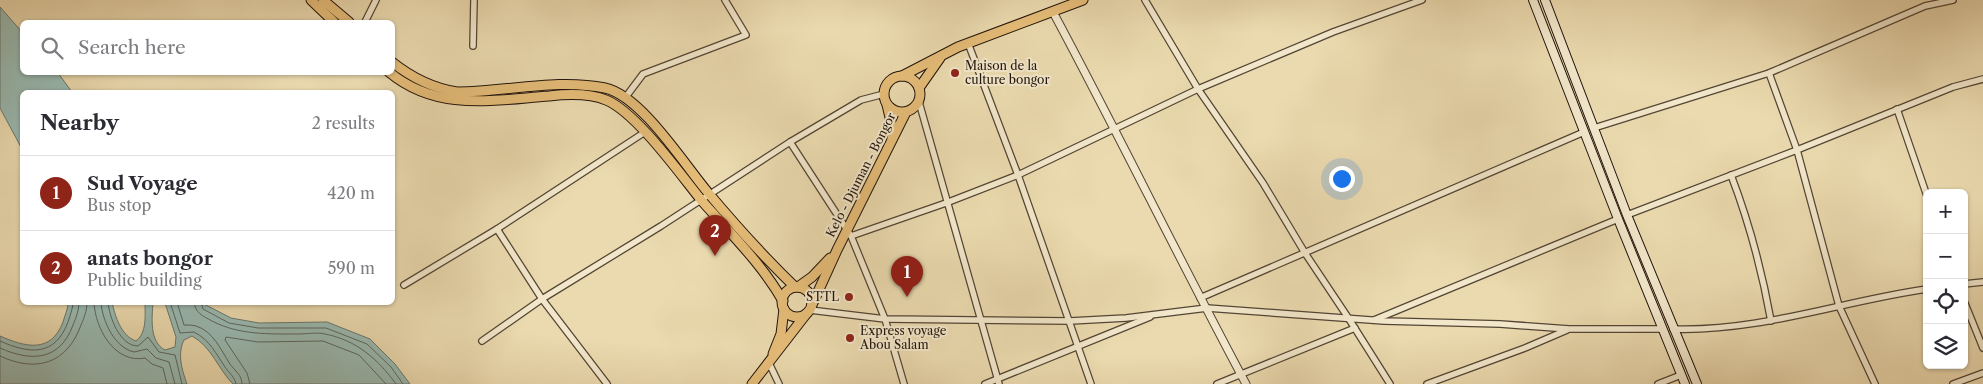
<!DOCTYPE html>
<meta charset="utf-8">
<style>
:root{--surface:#fff;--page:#f7f7f7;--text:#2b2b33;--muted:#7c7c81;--line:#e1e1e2;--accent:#8f2418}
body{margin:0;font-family:"Libre Caslon Text",serif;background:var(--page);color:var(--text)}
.controls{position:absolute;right:15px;bottom:15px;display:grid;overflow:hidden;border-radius:8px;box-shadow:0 1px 4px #0004}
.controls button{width:45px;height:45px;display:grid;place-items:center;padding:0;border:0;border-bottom:1px solid var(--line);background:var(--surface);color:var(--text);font:25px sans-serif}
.you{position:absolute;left:1341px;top:178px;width:18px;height:18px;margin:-12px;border:4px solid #fff;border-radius:50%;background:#1a73e8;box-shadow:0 0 0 8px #1a73e833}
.badge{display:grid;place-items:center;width:32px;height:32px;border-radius:50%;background:var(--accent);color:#fff;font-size:16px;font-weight:700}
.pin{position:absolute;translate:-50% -41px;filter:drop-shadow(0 1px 2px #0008)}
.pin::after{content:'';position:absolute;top:26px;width:18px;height:15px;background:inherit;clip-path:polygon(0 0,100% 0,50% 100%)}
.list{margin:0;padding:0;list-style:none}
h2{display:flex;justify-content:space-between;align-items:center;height:65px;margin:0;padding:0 20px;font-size:21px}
h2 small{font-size:16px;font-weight:400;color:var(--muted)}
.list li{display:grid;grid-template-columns:32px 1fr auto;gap:15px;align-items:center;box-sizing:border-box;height:75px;padding:0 20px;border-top:1px solid var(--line)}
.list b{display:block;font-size:19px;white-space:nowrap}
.list p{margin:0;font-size:16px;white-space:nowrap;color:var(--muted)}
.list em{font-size:16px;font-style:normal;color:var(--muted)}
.icon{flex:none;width:28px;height:28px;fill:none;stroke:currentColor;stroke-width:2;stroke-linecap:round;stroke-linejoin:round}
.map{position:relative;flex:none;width:1983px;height:384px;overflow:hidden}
.search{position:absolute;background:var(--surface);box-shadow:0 1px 4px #0004;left:20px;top:20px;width:375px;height:55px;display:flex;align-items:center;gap:12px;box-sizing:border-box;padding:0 18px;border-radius:8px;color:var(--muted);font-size:19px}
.panel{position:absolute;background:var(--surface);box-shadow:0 1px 4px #0004;left:20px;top:90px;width:375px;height:215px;border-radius:8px}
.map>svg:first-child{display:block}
</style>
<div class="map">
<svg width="1983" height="384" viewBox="0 0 1983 384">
<rect width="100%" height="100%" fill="#ebdaaf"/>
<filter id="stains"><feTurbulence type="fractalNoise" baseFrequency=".004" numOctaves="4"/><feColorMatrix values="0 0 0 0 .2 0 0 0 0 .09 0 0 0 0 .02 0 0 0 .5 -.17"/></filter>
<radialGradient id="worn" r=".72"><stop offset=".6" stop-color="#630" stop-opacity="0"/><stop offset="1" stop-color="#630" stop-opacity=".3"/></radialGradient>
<g fill="#99bab2" stroke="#69776f">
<polygon points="0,7 22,32 22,72 58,73 72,92 22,92 22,149 0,108"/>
<path d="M112 302C115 316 121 336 136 341 147 333 145 315 145 303H153C152 317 149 342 165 350L175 347 176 337 165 303H202L231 318 259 323 327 322 370 339 395 364 410 384H233C218 369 212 347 192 336L184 340C177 354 182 370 187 384H0V336C25 347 51 354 63 322 65 315 68 309 68 303Z"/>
</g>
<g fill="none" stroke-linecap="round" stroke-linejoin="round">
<g stroke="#5c665e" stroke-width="1">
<path d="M94 302C95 329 115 364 145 358L152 364 163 368 167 384"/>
<path d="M101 302C102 321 115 348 134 352L147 349 156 358 169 362 175 384"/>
<path d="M108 302C109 317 120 346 138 346L148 337 159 352 175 355 182 384"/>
<path d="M170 302 180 333 194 332C210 340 216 354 225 367 229 373 235 377 236 384"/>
<path d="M177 302 184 325C188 325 192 325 196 326 213 331 221 350 230 364 235 371 242 375 242 384"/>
<path d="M194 302C195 313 203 316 212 321 239 335 268 334 298 334 307 334 317 332 325 334 356 340 378 359 396 384"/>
<polyline points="201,302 203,309 229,323 258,328 326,328 367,344 391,367 403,384"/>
<path d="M0 341C29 354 55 357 68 322 70 315 73 309 73 302"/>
<path d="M0 348C31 362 60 361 73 325 76 318 79 310 79 302"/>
<path d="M0 356C36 373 67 364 81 325 84 318 87 311 87 302"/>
<polyline points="250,384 247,373 225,340 226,337 258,342 323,341 359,355 386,384"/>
</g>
<defs>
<g id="minor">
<polyline points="1145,0 1198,89 1263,183 1305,253 1349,319 1390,384"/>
<polyline points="365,22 376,0"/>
<polyline points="968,43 1018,175 1091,384"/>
<polyline points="473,46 474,0"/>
<polyline points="1769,73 1797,150 1839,306 1875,384"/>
<polyline points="625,98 643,74 746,35 725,0"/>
<polyline points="919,102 999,384"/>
<polyline points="1897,109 1927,196"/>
<polyline points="1594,128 1769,73 1925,6 1953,0"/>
<polyline points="790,142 851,236 885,319 904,384"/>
<path d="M1731 175C1749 222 1762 271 1771 321"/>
<polyline points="1627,215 1797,150 1953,87 1983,79"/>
<polyline points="497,229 542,299 607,384"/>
<polyline points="851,236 946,203 1018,175 1198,89 1333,32 1422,0"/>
<polyline points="1964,284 1983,282"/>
<polyline points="404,285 497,229 645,132"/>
<polyline points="1200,298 1584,132"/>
<polyline points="1964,301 1983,348"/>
<polyline points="810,310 885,319 1070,321 1126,318 1207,308 1384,321 1500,324 1569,329 1662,329"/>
<polyline points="1374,320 1618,219"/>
<path d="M1673 329C1760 332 1842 301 1927 289"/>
<polyline points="482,341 542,299 661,226 790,142 861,100 884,94"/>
<polyline points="769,363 779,384"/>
<polyline points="985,384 1150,317"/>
<polyline points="1217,384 1355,328"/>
<polyline points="1427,384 1525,348 1567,330"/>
<polyline points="1658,384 1681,375"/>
<polyline points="1953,384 1983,373"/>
</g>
<path id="tertiary" d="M1053 12C1119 135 1180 261 1246 384"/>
<g id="secondary">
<polyline points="1533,0 1618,219 1685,384"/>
<polyline points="1545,0 1627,215 1697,384"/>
</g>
<g id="trunk">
<polyline points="311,0 334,22"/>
<polyline points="323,0 349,22"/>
<path d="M392 62C412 78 432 88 457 92 506 92 557 78 605 88 642 96 685 166 710 195 737 227 765 258 795 287"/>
<path d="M389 72C437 112 493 100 549 96 567 94 589 93 606 100 636 112 680 174 702 201 730 233 762 264 783 301"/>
<polyline points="902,76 958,47 1083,0"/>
<circle cx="902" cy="94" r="18"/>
<polyline points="919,88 940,58"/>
<polyline points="887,105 892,126 892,139"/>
<polyline points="798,287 812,277 830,258"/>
<circle cx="797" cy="302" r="15"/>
<polyline points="812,305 837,250 906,112"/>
<polyline points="773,354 781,334 784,309"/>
<polyline points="752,384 807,313"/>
</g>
</defs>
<use href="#minor" stroke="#534534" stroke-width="8"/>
<use href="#tertiary" stroke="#534534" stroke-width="9"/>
<use href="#secondary" stroke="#20130b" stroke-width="10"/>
<use href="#trunk" stroke="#20130b" stroke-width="11"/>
<use href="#minor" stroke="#f2e7cb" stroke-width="5.5"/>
<use href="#tertiary" stroke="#f2e7cb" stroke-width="7"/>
<use href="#secondary" stroke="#f2e7cb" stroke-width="8"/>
<use href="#trunk" stroke="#e6bd78" stroke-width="9"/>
</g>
<g fill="#8f2418" stroke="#f2e7cb" stroke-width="2">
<circle cx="955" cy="73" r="5"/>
<circle cx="849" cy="297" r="5"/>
<circle cx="850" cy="338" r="5"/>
</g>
<g text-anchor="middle" stroke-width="4" stroke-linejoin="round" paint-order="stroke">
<g font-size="12" fill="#20130b" stroke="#f2e7cb" text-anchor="start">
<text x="965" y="70">Maison de la<tspan x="965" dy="14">culture bongor</tspan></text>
<text x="839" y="301" text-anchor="end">STTL</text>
<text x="860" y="335">Express voyage<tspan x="860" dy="14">Abou Salam</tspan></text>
</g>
<g font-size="12" fill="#20130b" stroke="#f2e7cb">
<text transform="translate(861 175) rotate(-63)" y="4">Kelo - Djuman - Bongor</text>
</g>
</g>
<rect width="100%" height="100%" filter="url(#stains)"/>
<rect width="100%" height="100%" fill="url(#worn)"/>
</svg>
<div class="controls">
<button>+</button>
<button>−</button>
<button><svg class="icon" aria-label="locate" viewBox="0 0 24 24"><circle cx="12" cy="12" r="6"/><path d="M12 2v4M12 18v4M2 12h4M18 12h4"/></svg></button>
<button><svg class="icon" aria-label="layers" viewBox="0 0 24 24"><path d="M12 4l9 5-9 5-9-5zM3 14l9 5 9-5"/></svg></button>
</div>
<div class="you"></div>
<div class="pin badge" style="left:907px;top:297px">1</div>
<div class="pin badge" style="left:715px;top:256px">2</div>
<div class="search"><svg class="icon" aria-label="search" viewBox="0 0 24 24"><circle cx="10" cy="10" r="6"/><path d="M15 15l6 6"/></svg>Search here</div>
<section class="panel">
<h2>Nearby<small>2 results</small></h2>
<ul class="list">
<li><span class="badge">1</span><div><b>Sud Voyage</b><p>Bus stop</p></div><em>420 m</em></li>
<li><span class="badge">2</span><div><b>anats bongor</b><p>Public building</p></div><em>590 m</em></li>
</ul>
</section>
</div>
